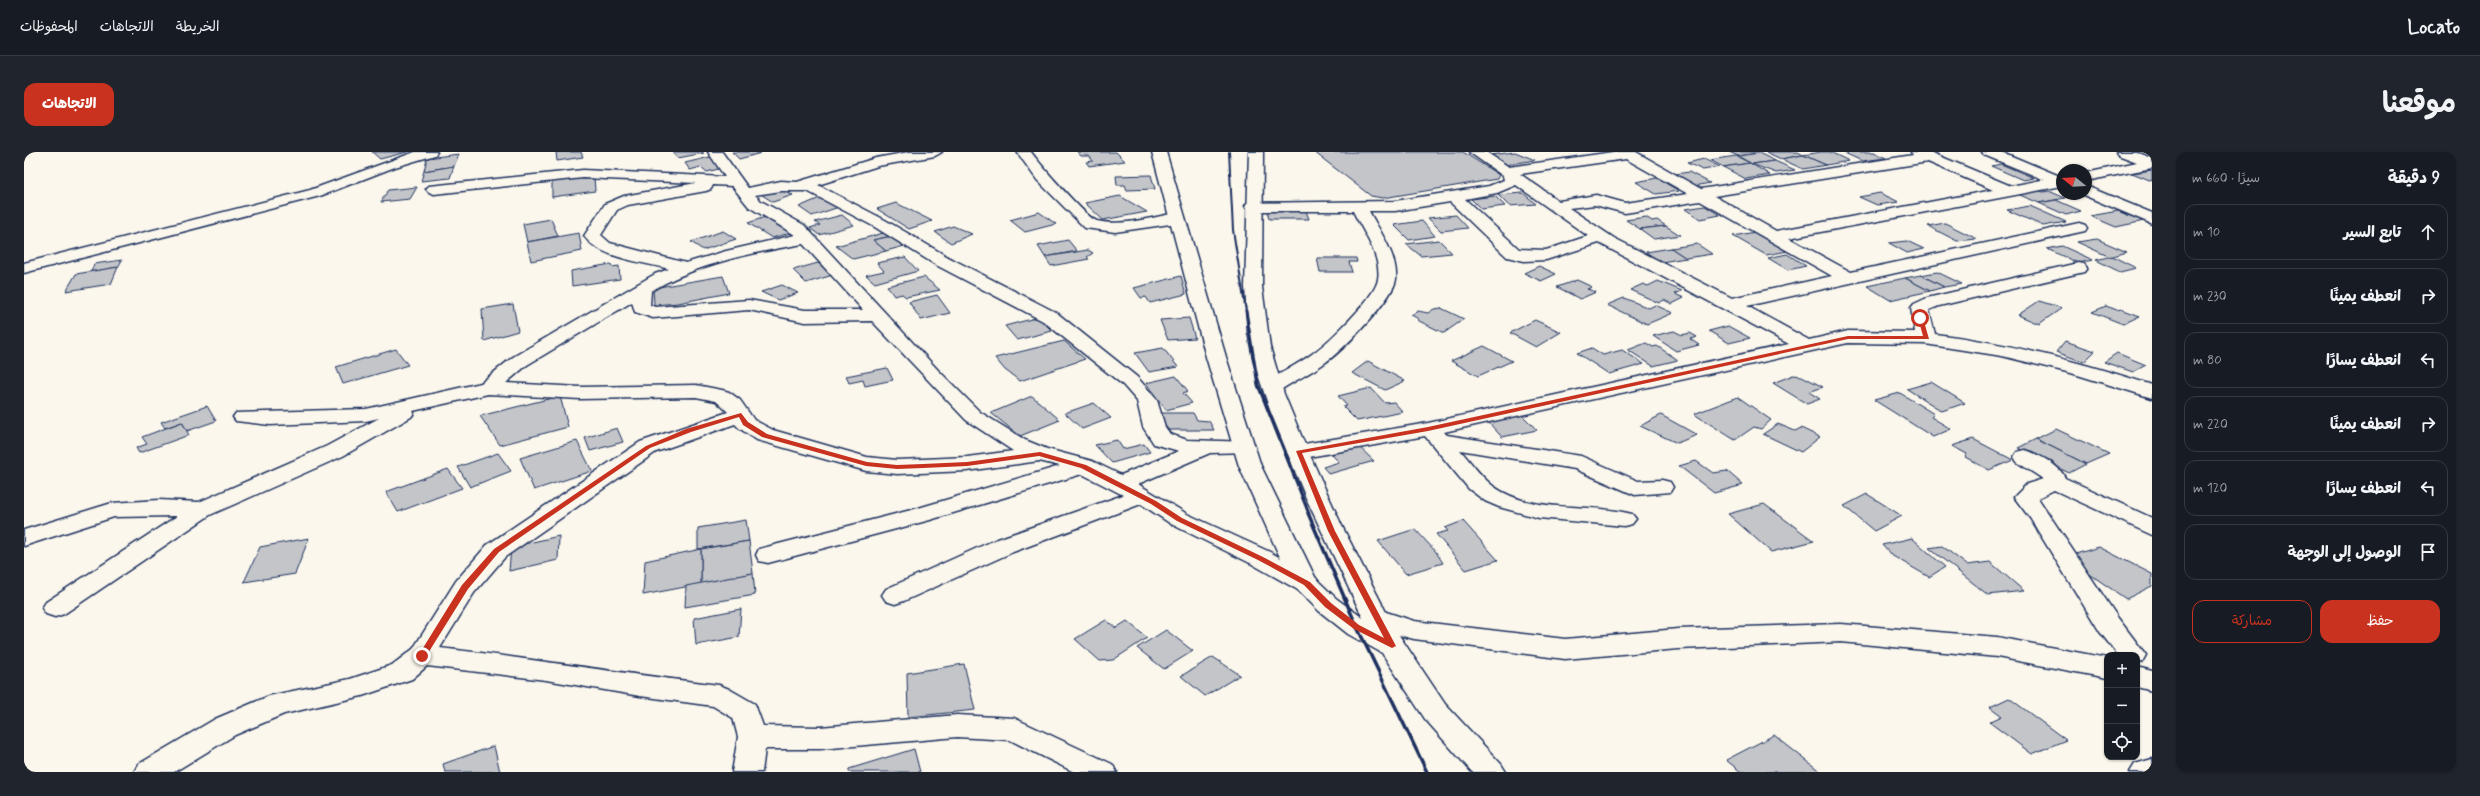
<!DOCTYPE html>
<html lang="ar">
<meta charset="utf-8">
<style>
:root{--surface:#171b24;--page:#20242c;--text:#f1f3f6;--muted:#9ea1a6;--line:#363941;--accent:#c8321e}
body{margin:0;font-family:Mynerve,"Playpen Sans Arabic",sans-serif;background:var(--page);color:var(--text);direction:rtl}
.controls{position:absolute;right:12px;bottom:12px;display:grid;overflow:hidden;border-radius:8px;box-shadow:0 1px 3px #0004}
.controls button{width:36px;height:36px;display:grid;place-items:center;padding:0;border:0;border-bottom:1px solid var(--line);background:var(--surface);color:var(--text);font:20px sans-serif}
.compass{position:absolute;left:2032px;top:12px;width:36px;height:36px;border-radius:50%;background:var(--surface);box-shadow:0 1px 3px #0004;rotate:288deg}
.stop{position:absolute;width:12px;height:12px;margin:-9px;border:3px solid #c8321e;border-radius:50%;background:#fff}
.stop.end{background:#c8321e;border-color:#fff;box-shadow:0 1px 4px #0008}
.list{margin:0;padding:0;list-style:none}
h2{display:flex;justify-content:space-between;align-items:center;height:52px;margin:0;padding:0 16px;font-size:17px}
h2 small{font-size:13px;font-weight:400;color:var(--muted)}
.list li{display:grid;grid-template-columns:26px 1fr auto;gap:12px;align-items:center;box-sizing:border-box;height:56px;margin:0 8px 8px;padding:0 8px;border:1px solid var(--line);border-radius:12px}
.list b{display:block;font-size:15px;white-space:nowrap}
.list em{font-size:13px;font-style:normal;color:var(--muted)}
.actions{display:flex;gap:8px;padding:12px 16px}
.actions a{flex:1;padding:9px 0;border:1px solid var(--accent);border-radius:12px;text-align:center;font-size:14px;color:var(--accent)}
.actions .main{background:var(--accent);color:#fff}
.icon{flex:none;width:22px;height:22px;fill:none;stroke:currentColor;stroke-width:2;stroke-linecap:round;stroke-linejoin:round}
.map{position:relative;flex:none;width:2128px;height:620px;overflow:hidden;direction:ltr;border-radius:12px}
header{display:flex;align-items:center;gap:24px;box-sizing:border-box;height:56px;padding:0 20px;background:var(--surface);border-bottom:1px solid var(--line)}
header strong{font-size:19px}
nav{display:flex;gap:22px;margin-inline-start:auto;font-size:14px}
.intro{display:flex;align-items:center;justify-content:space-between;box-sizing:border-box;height:96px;padding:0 24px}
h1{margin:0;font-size:28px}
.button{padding:10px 18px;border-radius:12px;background:var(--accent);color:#fff;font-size:14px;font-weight:700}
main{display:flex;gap:24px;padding:0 24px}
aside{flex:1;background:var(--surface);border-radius:12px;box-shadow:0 1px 3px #0004}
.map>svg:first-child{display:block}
</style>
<header>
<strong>Locato</strong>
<nav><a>الخريطة</a><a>الاتجاهات</a><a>المحفوظات</a></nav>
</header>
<div class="intro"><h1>موقعنا</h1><a class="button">الاتجاهات</a></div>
<main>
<aside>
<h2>9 دقيقة<small>سيرًا · 660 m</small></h2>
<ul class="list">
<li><svg class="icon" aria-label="ahead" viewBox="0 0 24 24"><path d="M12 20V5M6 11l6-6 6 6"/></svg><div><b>تابع السير</b></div><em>10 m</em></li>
<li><svg class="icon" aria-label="right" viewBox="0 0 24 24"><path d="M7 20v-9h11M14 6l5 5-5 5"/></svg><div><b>انعطف يمينًا</b></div><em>230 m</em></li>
<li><svg class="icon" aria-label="left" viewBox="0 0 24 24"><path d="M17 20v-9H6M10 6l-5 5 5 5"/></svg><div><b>انعطف يسارًا</b></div><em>80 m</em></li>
<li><svg class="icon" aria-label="right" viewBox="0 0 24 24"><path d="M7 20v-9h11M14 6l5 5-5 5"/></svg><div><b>انعطف يمينًا</b></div><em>220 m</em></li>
<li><svg class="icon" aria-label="left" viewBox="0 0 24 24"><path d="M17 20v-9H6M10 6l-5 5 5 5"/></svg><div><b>انعطف يسارًا</b></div><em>120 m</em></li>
<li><svg class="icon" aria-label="arrive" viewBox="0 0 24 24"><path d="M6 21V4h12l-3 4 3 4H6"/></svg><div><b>الوصول إلى الوجهة</b></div></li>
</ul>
<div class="actions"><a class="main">حفظ</a><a>مشاركة</a></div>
</aside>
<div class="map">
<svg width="2128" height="620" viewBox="0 0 2128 620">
<rect width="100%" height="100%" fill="#fbf7ec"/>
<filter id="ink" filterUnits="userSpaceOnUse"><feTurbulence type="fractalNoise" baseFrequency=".025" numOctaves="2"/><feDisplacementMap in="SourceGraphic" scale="8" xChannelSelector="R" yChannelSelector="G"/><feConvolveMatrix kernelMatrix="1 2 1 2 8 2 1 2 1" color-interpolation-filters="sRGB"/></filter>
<g filter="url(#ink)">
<g fill="#c3c5c9" stroke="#1b2f5e">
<polygon points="348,0 383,0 356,7"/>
<polygon points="532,0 557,0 559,5 533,9"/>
<polygon points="649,0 678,0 680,1 654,6"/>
<polygon points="708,0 735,0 737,1 715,7"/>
<polygon points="1053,0 1092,0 1101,9 1065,14 1062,10 1069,9 1065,4 1057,4"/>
<polygon points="1290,0 1439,0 1475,23 1473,27 1359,46 1347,44"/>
<polygon points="1491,0 1511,8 1481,13 1466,3"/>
<polygon points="1705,0 1734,0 1735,1 1714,4"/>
<polygon points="1742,0 1774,0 1779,3 1757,7"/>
<polygon points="1797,0 1806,0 1825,9 1802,13 1779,3"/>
<polygon points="1818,0 1850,0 1862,6 1838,9"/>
<polygon points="1735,1 1751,9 1728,12 1714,4"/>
<polygon points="435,2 430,14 400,19 403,6"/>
<polygon points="1779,3 1802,13 1779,17 1757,7"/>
<polygon points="1712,4 1726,11 1699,15 1686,8"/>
<polygon points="686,5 698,16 683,20 677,15 666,18 661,11"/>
<polygon points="1680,7 1696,15 1679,18 1663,11"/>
<polygon points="1751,9 1771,18 1752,21 1728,12"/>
<polygon points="1726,11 1746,23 1722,27 1699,15"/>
<polygon points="1977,12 2010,26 1999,28 1967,14"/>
<polygon points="430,14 426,26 397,29 400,19"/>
<polygon points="2128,18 2128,29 2108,21"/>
<polygon points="1665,20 1686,31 1666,35 1645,23"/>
<polygon points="1127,23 1131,37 1103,38 1101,33 1093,33 1092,24"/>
<polygon points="570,24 571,39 528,45 528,29"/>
<polygon points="1633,26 1655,39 1632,42 1612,30"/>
<polygon points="759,34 770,39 764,41 769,43 749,50 735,41"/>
<polygon points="393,35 386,47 357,50 364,38"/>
<polygon points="2011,37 2019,40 2025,39 2041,46 2015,51 1991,41"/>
<polygon points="1499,41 1512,52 1485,54 1474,43"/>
<polygon points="1856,41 1875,50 1853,53 1835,45"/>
<polygon points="1096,44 1123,60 1079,68 1061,51"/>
<polygon points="1471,44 1481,54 1457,57 1447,47"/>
<polygon points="798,45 815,55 788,64 775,55"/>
<polygon points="2032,48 2057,59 2042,63 2015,51"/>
<polygon points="872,51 908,69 885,77 853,57"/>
<polygon points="1280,54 1285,67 1245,67 1242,55"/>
<polygon points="1681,54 1696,63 1676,67 1661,57"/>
<polygon points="2006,54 2042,70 2019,74 1983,58"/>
<polygon points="2094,59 2120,69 2092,75 2066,64"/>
<polygon points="1015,60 1032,72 1001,80 986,68"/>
<polygon points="818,63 830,73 795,83 786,76 796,73 791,70"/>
<polygon points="1432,63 1444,76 1417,79 1404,66"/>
<polygon points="744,64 770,80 748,86 724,71"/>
<polygon points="1622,65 1628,69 1633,68 1642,74 1616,77 1602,68"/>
<polygon points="527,67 534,84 503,90 499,72"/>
<polygon points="1398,69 1411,84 1385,88 1370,73"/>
<polygon points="1921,71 1953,87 1933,89 1904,74"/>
<polygon points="929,74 948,82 927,91 911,80"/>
<polygon points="1642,74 1656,83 1630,87 1616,77"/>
<polygon points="699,79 712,87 679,98 667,90"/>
<polygon points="863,80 868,84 849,88 862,99 829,107 812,94"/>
<polygon points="1731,80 1764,99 1742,103 1709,84"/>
<polygon points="555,81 558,99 507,109 503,90"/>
<polygon points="868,84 884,93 862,99 849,88"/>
<polygon points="2073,87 2103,100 2086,105 2053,90"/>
<polygon points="1044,88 1053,99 1021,105 1014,94"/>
<polygon points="1415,88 1428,101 1397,104 1382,92"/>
<polygon points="1883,89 1900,97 1883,101 1865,91"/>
<polygon points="1673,92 1688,102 1662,106 1647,96"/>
<polygon points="2038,94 2069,108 2054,111 2023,97"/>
<polygon points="1647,96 1662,106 1631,111 1625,108 1632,107 1622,100"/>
<polygon points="1064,98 1069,101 1063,105 1065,107 1027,114 1021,105"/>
<polygon points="1763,102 1782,114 1764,118 1744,106"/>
<polygon points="2088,104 2112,116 2096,120 2072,108"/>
<polygon points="881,105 894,119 851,131 842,123 860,119 853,111"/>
<polygon points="1293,106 1332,106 1333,110 1325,110 1328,120 1296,120"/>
<polygon points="98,108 94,115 67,120 70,112"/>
<polygon points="794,111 809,123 782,131 769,118"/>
<polygon points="587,112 588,115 595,114 596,127 548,134 547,119"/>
<polygon points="1515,114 1532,122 1517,129 1500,121"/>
<polygon points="94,115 87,132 42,139 52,122"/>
<polygon points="1913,120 1938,132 1920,135 1897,123"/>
<polygon points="1897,123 1920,135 1906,139 1881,126"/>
<polygon points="699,124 705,141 654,151 630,153 629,136"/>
<polygon points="1157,124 1162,142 1126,151 1122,145 1117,146 1110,136"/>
<polygon points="900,125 916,138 882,145 878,142 870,144 863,134"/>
<polygon points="1881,126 1906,139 1866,148 1843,134"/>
<polygon points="1553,128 1568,135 1563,137 1572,140 1556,147 1533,135"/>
<polygon points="1634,129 1658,139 1651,142 1660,146 1648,152 1640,148 1635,151 1606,138 1619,132 1624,134"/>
<polygon points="758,133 774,141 754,148 737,140"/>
<polygon points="913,143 926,161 897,168 885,150"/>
<polygon points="1600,146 1625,156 1631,153 1649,161 1623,172 1583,153"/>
<polygon points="2015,149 2038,156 2015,172 1994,163"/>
<polygon points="489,152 494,179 460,189 458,157"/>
<polygon points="2082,154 2093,158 2097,157 2116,164 2099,172 2068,160"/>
<polygon points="1417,156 1440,167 1420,181 1393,168 1395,167 1387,163 1394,159 1404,161 1410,157"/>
<polygon points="1015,165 1028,179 993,188 981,174"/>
<polygon points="1165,166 1171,186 1144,188 1136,168"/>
<polygon points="1511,168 1537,180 1512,195 1486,181"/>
<polygon points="1704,174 1726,186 1705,191 1685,179"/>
<polygon points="1650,179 1658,183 1666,181 1673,185 1666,187 1675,193 1652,199 1629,184"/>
<polygon points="1040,189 1061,207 996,229 981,218 971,206"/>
<polygon points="2041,189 2071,199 2060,210 2032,200"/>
<polygon points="1622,191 1629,195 1633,194 1654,208 1629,214 1604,198"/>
<polygon points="1460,194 1488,209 1454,224 1427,209"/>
<polygon points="1139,196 1154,215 1125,220 1111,201"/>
<polygon points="1568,196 1579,203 1598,198 1620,212 1585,222 1553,201"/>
<polygon points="372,197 384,213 319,232 312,215"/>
<polygon points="2093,201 2122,213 2109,220 2080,210"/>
<polygon points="1344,209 1381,229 1361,238 1328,221"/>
<polygon points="863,216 869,228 841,234 839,228 825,231 822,224"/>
<polygon points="1769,223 1778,224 1799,235 1785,240 1796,247 1783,252 1749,231"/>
<polygon points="1152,224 1164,239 1159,241 1168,251 1142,258 1122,231"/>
<polygon points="1907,230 1941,251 1918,259 1883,237"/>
<polygon points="1347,236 1361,251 1370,250 1379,260 1333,269 1319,255 1323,254 1314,244"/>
<polygon points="1876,241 1910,262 1907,265 1927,277 1909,285 1850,248"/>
<polygon points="536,244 544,275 476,293 456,264"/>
<polygon points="1008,244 1036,268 996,284 967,261"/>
<polygon points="1714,245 1747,268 1737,277 1730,275 1711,288 1670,262"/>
<polygon points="1070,251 1087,266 1058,277 1041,261"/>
<polygon points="183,254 192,269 163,279 158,270 141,276 137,270"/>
<polygon points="1136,261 1169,261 1173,268 1185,269 1190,278 1137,278"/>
<polygon points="1496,261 1513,278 1478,285 1462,268"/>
<polygon points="1637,263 1673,283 1653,291 1616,274"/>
<polygon points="158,270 165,283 115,301 112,296 123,292 118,285"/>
<polygon points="1754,272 1771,279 1777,276 1796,285 1777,300 1739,282"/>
<polygon points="593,276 599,290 566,299 561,286"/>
<polygon points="2032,277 2085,302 2062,312 2012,287"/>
<polygon points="1949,287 1989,308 1965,318 1941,305 1943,302 1928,294"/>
<polygon points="2012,287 2062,312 2045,321 1994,296"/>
<polygon points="1093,288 1099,297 1120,292 1126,300 1088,311 1071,293"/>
<polygon points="553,289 568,319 510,338 496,306"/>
<polygon points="1332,292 1350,309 1305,322 1299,315 1315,310 1305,300"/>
<polygon points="474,301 487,319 446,335 434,315"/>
<polygon points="1672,309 1689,321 1703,319 1719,333 1690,341 1655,314"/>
<polygon points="424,317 438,336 374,360 362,340"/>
<polygon points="1843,342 1878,364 1850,379 1820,354"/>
<polygon points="1740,352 1790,389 1747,400 1704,362"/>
<polygon points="722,368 725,389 674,397 674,376"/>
<polygon points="1439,369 1474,408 1442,418 1412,382 1424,379 1421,376"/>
<polygon points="1391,377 1412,400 1419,411 1382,422 1354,389"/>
<polygon points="535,384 534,408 485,419 487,395"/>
<polygon points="285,386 271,422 220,430 236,395"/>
<polygon points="1888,386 1921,415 1905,425 1867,403 1858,393"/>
<polygon points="725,389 729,421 677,432 677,397"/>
<polygon points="1918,394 1943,413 1966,410 2000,439 1964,443 1905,396"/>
<polygon points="2075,395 2128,422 2128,434 2102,447 2051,412 2045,404"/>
<polygon points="677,397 677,432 619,443 621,409"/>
<polygon points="729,421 731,443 661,455 662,434"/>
<polygon points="717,457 715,485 672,493 670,466"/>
<polygon points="1082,468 1092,476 1103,469 1123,486 1089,508 1076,509 1051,487"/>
<polygon points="1142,478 1169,499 1140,517 1113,496"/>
<polygon points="1189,505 1216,523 1181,544 1157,524"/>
<polygon points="940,512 951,558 884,565 883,521"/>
<polygon points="1985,546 2042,588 2008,602 1965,570 1978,564 1966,555"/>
<polygon points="1750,583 1797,620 1717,620 1702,608"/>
<polygon points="470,594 476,620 421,620 419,612"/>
<polygon points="890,597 896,620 825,620 825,617"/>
</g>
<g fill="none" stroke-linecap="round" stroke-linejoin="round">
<defs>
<g id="street">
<polygon points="391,0 413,0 411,3 371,15 296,44 0,121 0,111 286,38"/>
<path d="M684 0H698L724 36 757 29 773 30 852 6 885 0H918L911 4 854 14 794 33 861 68 924 105 1033 161 1113 225 1133 248 1141 275 1146 282 1163 288 1228 290 1231 295 1228 300 1186 301 1114 332 1163 362 1246 400 1292 426 1296 432 1292 438 1283 441 1274 438 1228 412 1147 372 1117 352 989 400 880 449 871 452 862 449 858 443 862 437 971 388 1099 343 1058 322 906 368 744 411 735 409 732 403 735 397 891 357 1036 314 1015 309 943 319 873 322 842 319 733 288 715 276 711 272 632 300 481 405 450 441 416 496C510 507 602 522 695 533L705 537 731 552 739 574 796 575 933 563 990 566 1088 612 1093 620H1050L986 588 933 585 796 597H741L738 620H708L714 585 709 566 689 554 616 544 522 528 403 514 388 527 338 544 260 562 211 583 150 620H110L115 612 191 567 245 544 326 527 368 513 389 497 432 429 463 393 616 290 704 260 692 249 672 245 556 247 464 242 389 259 390 261 387 265 319 304 186 363 40 462 31 465 22 462 18 456 22 450 153 364 90 365 0 394V378L88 351 135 348 175 350 303 294 355 266 342 269 246 273 212 269 209 265 212 261 342 257 457 231 489 205 631 122 645 117C619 110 575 106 560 84L581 52 600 44 672 31 559 26 410 42 405 40 402 37 405 34 559 18 701 25ZM689 33 708 34 725 55 771 83 702 99 662 111 586 91 577 83 593 58 604 53 682 39 687 37ZM757 39H783L849 74 912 113 1019 169 1099 233 1113 249 1119 275 1130 292 1155 299 1097 323 1068 309 1023 297 1001 288 956 260 914 218 780 73 737 49 731 43ZM779 92 839 158H781L725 148 631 155 626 153 627 139C672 112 727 101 779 92ZM608 150 611 160 629 166 725 158 781 170 848 169 942 268 989 299 943 305 899 307 873 308 843 305 749 278 730 268 716 248 705 240 698 238 672 233 556 235 482 231 503 213Z"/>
<path d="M993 0H1007C1016 12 1062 66 1073 69 1098 75 1129 65 1153 61L1161 66 1153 71 1091 80 1061 76 1013 28Z"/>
<path d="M1445 0H1462L1485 15 1589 0H1612L1677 37 1889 3 1887 0H1906L1987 34 2038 24V34L1765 86 1827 120 2055 71 2061 73 2063 76 2061 79 1723 154 1785 188 1824 179 1891 180 1887 156 1890 152 1903 146 2054 111 2060 112 2063 116 2060 120 1915 154 1905 158 1911 182C1985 191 2057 210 2128 233V246L2047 221 1978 204 1901 192 1824 191 1420 280 1423 283 1557 304 1614 329 1638 328 1646 330 1649 335 1646 340 1611 343 1551 317 1436 298C1447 310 1456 324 1469 334 1509 363 1564 350 1608 362L1612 367 1608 372 1600 374 1515 366 1475 355 1461 349 1445 337 1401 284 1274 307 1266 305 1263 300 1266 295 1274 293 1404 271 1765 192 1575 91 1522 108 1500 109 1483 105 1426 50 1371 59H1345C1355 78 1374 104 1372 127 1370 146 1319 198 1302 210 1287 221 1270 229 1255 239L1248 241 1241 239 1238 235 1241 231C1256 221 1273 213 1288 202 1304 191 1352 145 1354 127 1358 105 1338 78 1329 59H1229L1223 57 1221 54 1223 51 1371 49 1465 34 1480 28 1479 24ZM1602 7 1664 42 1601 51 1572 43 1535 49 1496 22ZM1904 10 1969 38 1752 79 1690 44ZM1492 33 1564 84 1522 98 1495 97 1441 47 1473 41ZM1676 49 1808 124 1708 146 1590 86 1545 56 1571 53 1601 61Z"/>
<polygon points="2092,0 2112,0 2128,6 2128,16 2062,29 2062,21 2113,10 2094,3"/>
<path d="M2001 298C2014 302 2036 313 2041 326L2128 366V383L2030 338 2014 346 2094 466 2122 503 2118 510 2113 512V503H2094L2076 480 2006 366 1990 345 2003 332 2019 327 1993 310 1990 305 1993 300Z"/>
<polygon points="2128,607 2128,620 2106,620 2111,612"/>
</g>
<g id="secondary">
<polygon points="1128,0 1142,0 1202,205 1237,314 1292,427 1313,447 1339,466 1282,346 1246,258 1230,211 1224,180 1221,135 1225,0 1239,0 1238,135 1246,195 1260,242 1279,288 1318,374 1362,460 1390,469 1541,487 1654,477 1817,472 1973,485 2083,506 2083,526 1973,505 1817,490 1654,497 1541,507 1390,487 1375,483 1421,552 1477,612 1482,620 1448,620 1401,567 1358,501 1324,482 1295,459 1274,438 1254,401 1215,314 1182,205"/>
<polygon points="1958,0 1978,0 2038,25 2038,35 1960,3"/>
<polygon points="2062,34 2128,61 2128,72 2057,42 2062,42"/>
<polygon points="2113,515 2128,519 2128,539 2113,535"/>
</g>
</defs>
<use href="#street" stroke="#1b2f5e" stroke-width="3"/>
<use href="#secondary" stroke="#1b2f5e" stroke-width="3"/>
<use href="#street" fill="#fbf7ec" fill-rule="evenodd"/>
<use href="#secondary" fill="#fbf7ec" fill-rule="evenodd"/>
<polyline stroke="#1b2f5e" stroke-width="2" points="1205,0 1209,78 1222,160"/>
<polyline stroke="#1b2f5e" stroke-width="3" points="1222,159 1234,233 1285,362"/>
<polyline stroke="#1b2f5e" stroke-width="3.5" points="1284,361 1333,475 1403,620"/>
</g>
</g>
<polygon fill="#c8321e" points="1896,164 1899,166 1905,187 1824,187 1404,279 1278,301 1311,379 1372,494 1368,496 1330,477 1301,455 1280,433 1234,408 1153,369 1127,352 1057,316 1015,304 943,314 899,316 873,317 842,314 738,285 719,273 715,265 667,280 626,296 475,400 444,437 401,506 394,504 438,433 470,397 622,294 662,277 717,261 724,270 743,282 843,310 873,313 899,312 943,310 1016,300 1062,313 1132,349 1158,366 1239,405 1286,430 1307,451 1335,473 1360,486 1304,379 1272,299 1404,275 1824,184 1899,184 1894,166"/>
</svg>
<div class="controls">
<button>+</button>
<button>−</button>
<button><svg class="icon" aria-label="locate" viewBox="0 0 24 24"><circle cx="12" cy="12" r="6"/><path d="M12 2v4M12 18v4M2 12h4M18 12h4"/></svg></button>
</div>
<svg class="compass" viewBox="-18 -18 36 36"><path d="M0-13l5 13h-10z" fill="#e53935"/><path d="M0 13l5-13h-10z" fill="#9ea1a6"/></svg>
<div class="stop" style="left:1896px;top:166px"></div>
<div class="stop end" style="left:398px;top:504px"></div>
</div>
</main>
